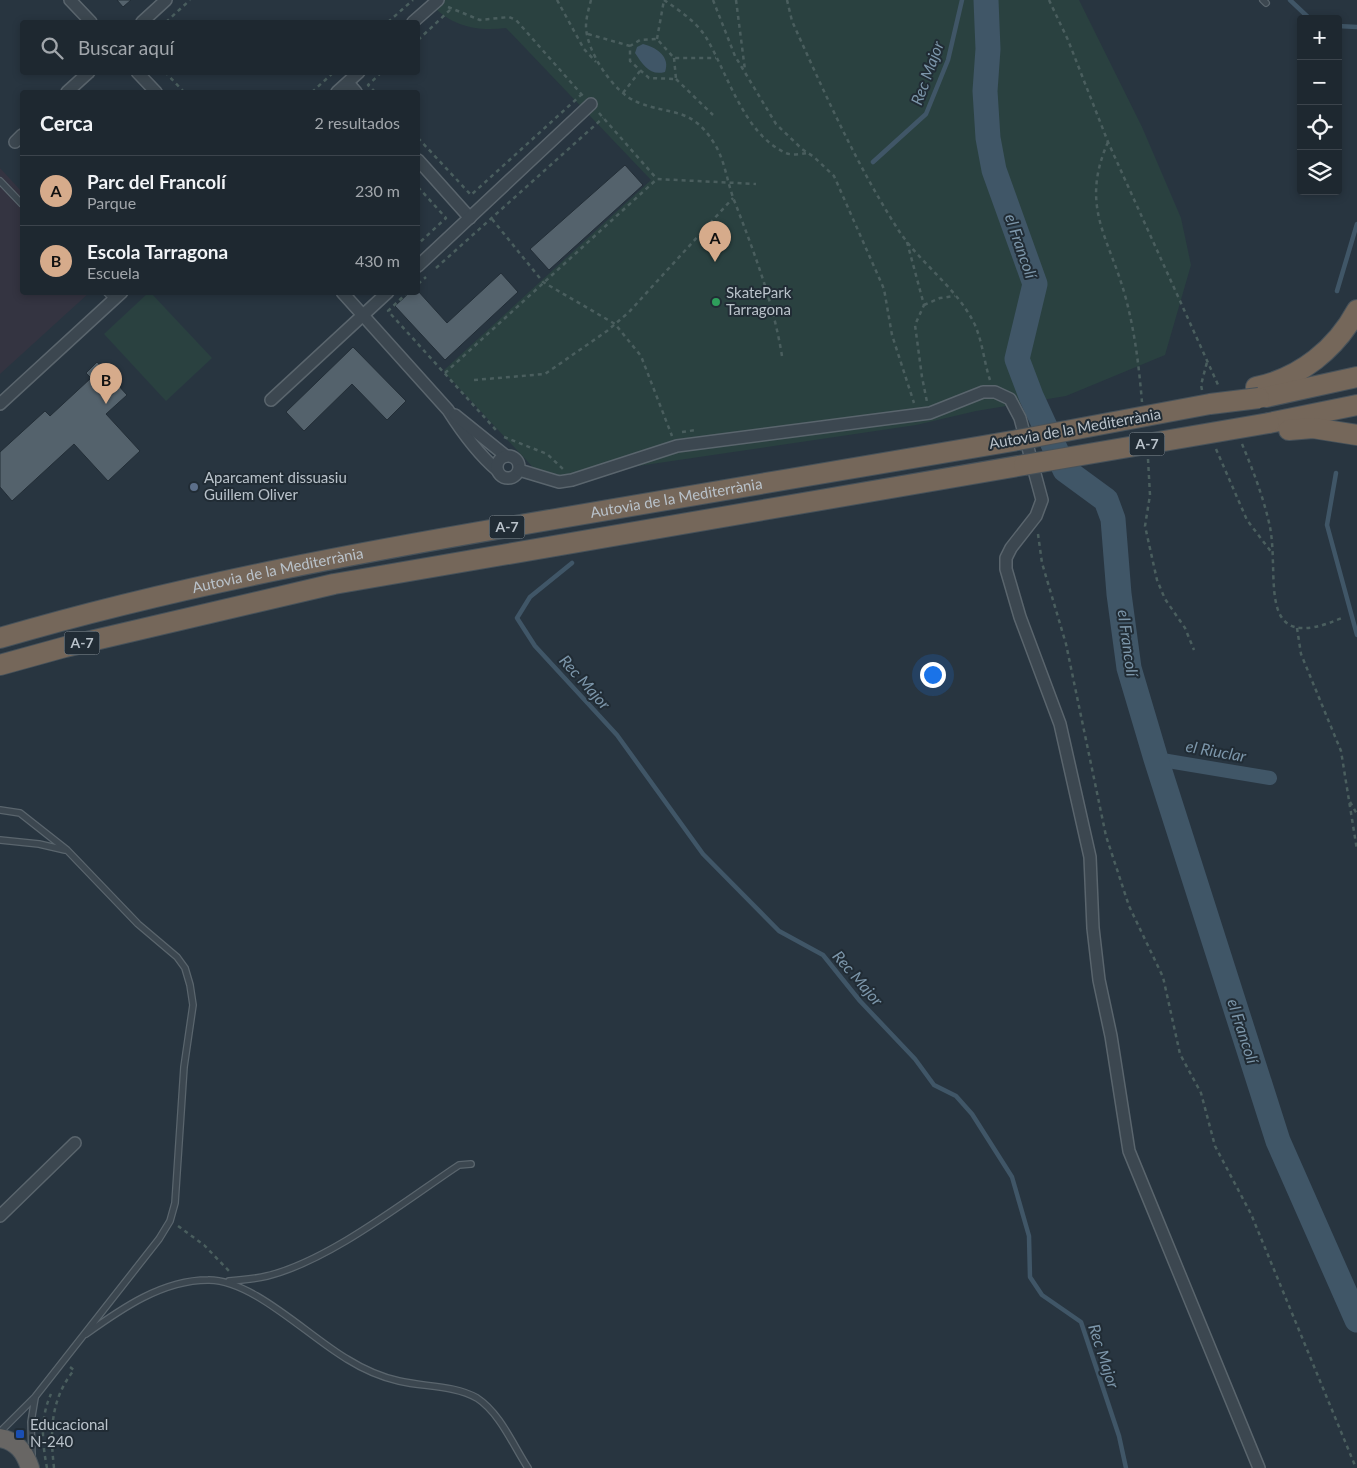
<!DOCTYPE html>
<html lang="es">
<meta charset="utf-8">
<style>
:root{--surface:#1e2830;--page:#2b343c;--text:#f1f3f6;--muted:#a1a6ab;--line:#3c444c;--accent:#d6ab8b}
body{margin:0;font-family:Lato,sans-serif;background:var(--page);color:var(--text)}
.controls{position:absolute;right:15px;top:15px;display:grid;overflow:hidden;border-radius:5px;box-shadow:0 2px 8px #0003}
.controls button{width:45px;height:45px;display:grid;place-items:center;padding:0;border:0;border-bottom:1px solid var(--line);background:var(--surface);color:var(--text);font:25px sans-serif}
.you{position:absolute;left:932px;top:674px;width:18px;height:18px;margin:-12px;border:4px solid #fff;border-radius:50%;background:#1a73e8;box-shadow:0 0 0 8px #1a73e833}
.badge{display:grid;place-items:center;width:32px;height:32px;border-radius:50%;background:var(--accent);color:#111;font-size:16px;font-weight:700}
.pin{position:absolute;translate:-50% -41px;filter:drop-shadow(0 1px 2px #0008)}
.pin::after{content:'';position:absolute;top:26px;width:18px;height:15px;background:inherit;clip-path:polygon(0 0,100% 0,50% 100%)}
.list{margin:0;padding:0;list-style:none}
h2{display:flex;justify-content:space-between;align-items:center;height:65px;margin:0;padding:0 20px;font-size:21px}
h2 small{font-size:16px;font-weight:400;color:var(--muted)}
.list li{display:grid;grid-template-columns:32px 1fr auto;gap:15px;align-items:center;box-sizing:border-box;height:70px;padding:0 20px;border-top:1px solid var(--line)}
.list b{display:block;font-size:19px;white-space:nowrap}
.list p{margin:0;font-size:16px;white-space:nowrap;color:var(--muted)}
.list em{font-size:16px;font-style:normal;color:var(--muted)}
.icon{flex:none;width:28px;height:28px;fill:none;stroke:currentColor;stroke-width:2;stroke-linecap:round;stroke-linejoin:round}
.map{position:relative;flex:none;width:1357px;height:1468px;overflow:hidden}
.search{position:absolute;background:var(--surface);box-shadow:0 2px 8px #0003;left:20px;top:20px;width:400px;height:55px;display:flex;align-items:center;gap:12px;box-sizing:border-box;padding:0 18px;border-radius:5px;color:var(--muted);font-size:19px}
.panel{position:absolute;background:var(--surface);box-shadow:0 2px 8px #0003;left:20px;top:90px;width:400px;height:205px;border-radius:5px}
.map>svg:first-child{display:block}
</style>
<div class="map">
<svg width="1357" height="1468" viewBox="0 0 1357 1468">
<rect width="100%" height="100%" fill="#283540"/>
<polygon fill="#343441" points="0,168 22,192 22,292 89,293 0,374"/>
<g fill="#2a4140">
<path d="M428 0H1079L1142 127 1181 218 1191 265 1165 355 1066 396 976 411 916 425 556 478 541 476 445 373 444 370 651 180 506 28C475 32 447 25 428 0Z"/>
<polygon points="148,293 151,293 212,358 166,401 104,334"/>
</g>
<path fill="#405667" d="M643 44C656 47 671 57 665 72 650 76 643 65 635 53L637 47Z"/>
<g fill="none" stroke-linecap="round" stroke-linejoin="round">
<g stroke="#405667" stroke-width="4.5">
<polyline points="1290,0 1310,19"/>
<polyline points="1338,26 1357,27"/>
<polyline points="873,162 926,114 948,60 962,0"/>
<polyline points="1337,291 1357,224"/>
<polyline points="1336,473 1327,525 1357,635"/>
<polyline points="572,563 530,597 517,618 535,646 617,735 703,854 779,931 823,955 860,1001 915,1059 934,1085 956,1096 972,1114 1012,1177 1029,1236 1030,1277 1042,1295 1081,1322 1119,1436 1126,1468"/>
</g>
<polyline stroke="#405667" stroke-width="14" points="1156,759 1270,778"/>
<polyline stroke="#405667" stroke-width="25" points="986,0 988,49 985,91 988,138 994,170 1035,284 1017,359 1031,396 1065,470 1106,500 1113,519 1119,594 1129,668 1156,759 1278,1141 1357,1320"/>
</g>
<g fill="#54626c" stroke="#232e37">
<polygon points="117,0 131,0 123,7"/>
<polygon points="625,165 643,185 549,270 530,249"/>
<polygon points="501,273 518,292 445,360 395,306 410,292 418,291 447,323"/>
<polygon points="353,347 406,401 387,420 352,384 304,431 286,412"/>
<polygon points="97,362 127,395 106,414 140,451 108,481 74,444 12,501 0,487 0,452 45,411 50,416 91,378 86,373"/>
</g>
<g fill="none" stroke-linecap="round" stroke-linejoin="round">
<defs>
<g id="service">
<polyline points="1263,0 1266,3"/>
<polyline points="0,181 22,204"/>
<polyline points="106,292 114,300"/>
<polyline points="0,810 20,813 67,850 138,924 177,957 185,968 190,985 193,1005 184,1067 175,1203 170,1221 159,1239 35,1397 0,1432"/>
<polyline points="0,840 39,844 65,850"/>
<path d="M229 1281C242 1280 255 1279 267 1276 329 1261 405 1201 459 1165L471 1164"/>
<path d="M86 1334C121 1309 162 1280 208 1280 252 1279 309 1337 347 1359 363 1369 381 1377 399 1381 424 1387 454 1385 477 1398 500 1413 513 1445 528 1468"/>
<polyline points="32,1456 31,1422 35,1398"/>
</g>
<g id="minor">
<polyline points="70,0 91,22"/>
<polyline points="142,22 166,0"/>
<polyline points="413,22 438,0"/>
<polyline points="137,72 156,92"/>
<polyline points="348,83 356,92"/>
<polyline points="67,92 89,72"/>
<polyline points="337,92 359,72"/>
<polyline points="15,142 22,135"/>
<polyline points="418,160 470,218"/>
<polyline points="418,266 591,104"/>
<path d="M342 292 448 410C462 432 477 453 497 470"/>
<polyline points="271,400 388,292"/>
<polyline points="0,404 122,292"/>
<polyline points="455,415 506,456"/>
<circle cx="508" cy="467" r="11"/>
<polyline points="519,470 559,482 572,480 677,446 930,413 983,392 995,392 1010,399 1020,418 1042,500 1036,516 1011,548 1006,558 1006,569 1020,617 1060,724 1090,857 1093,928 1099,980 1111,1036 1129,1151 1259,1468"/>
<polyline points="0,1216 75,1143"/>
</g>
<path id="trunk" d="M0 1438C17 1441 25 1452 30 1468"/>
<g id="motorway">
<path d="M1256 387C1300 378 1336 349 1357 310"/>
<polyline points="1266,397 1357,377"/>
<polyline points="1269,423 1357,405"/>
<polyline points="1289,430 1313,428 1357,435"/>
<path id="s1" d="M0 638C184 584 372 550 561 518 713 492 866 466 1018 440"/>
<polyline points="0,665 65,647 334,584 1024,465"/>
</g>
</defs>
<use href="#service" stroke="#5a656d" stroke-width="8"/>
<use href="#minor" stroke="#5a656d" stroke-width="14"/>
<use href="#trunk" stroke="#47525a" stroke-width="20"/>
<use href="#motorway" stroke="#47525a" stroke-width="22"/>
<g stroke="#4a5e5e" stroke-width="2.5" stroke-dasharray="4 4" stroke-linecap="butt">
<polyline points="557,0 584,49 596,62"/>
<path d="M591 0C589 8 586 18 586 26 586 51 614 93 637 102 671 116 691 106 714 143 725 160 727 182 734 200 754 252 773 301 782 356"/>
<path d="M664 0C680 11 697 22 707 39 728 75 744 133 784 152 790 156 800 154 807 153"/>
<polyline points="713,0 735,56 776,124 802,149 814,157 834,176 884,289 892,335 914,403"/>
<polyline points="736,0 745,70"/>
<path d="M787 0 792 21C824 92 856 164 899 231 921 264 958 289 975 325 983 344 984 362 990 380"/>
<polyline points="1049,0 1068,40 1108,142 1219,387"/>
<polyline points="448,7 480,20 509,17 516,20 583,96"/>
<polyline points="166,22 190,0"/>
<polyline points="388,22 413,0"/>
<polyline points="588,34 630,46"/>
<polyline points="657,39 664,0"/>
<polyline points="418,40 451,9"/>
<polyline points="674,58 676,79 649,78 630,61 630,46 640,40 657,39 674,58 716,58"/>
<polyline points="165,72 184,92"/>
<polyline points="676,79 713,115"/>
<polyline points="312,92 334,72"/>
<polyline points="375,92 368,85 382,72"/>
<polyline points="623,93 640,71"/>
<polyline points="599,113 657,179"/>
<polyline points="418,138 471,195 582,94"/>
<path d="M1108 142C1079 208 1110 238 1126 299 1135 333 1139 367 1142 402"/>
<polyline points="418,187 446,218 418,244"/>
<polyline points="492,219 543,282 615,324 641,356 672,436"/>
<polyline points="907,242 924,305 915,325 922,377 927,402"/>
<polyline points="436,268 603,118"/>
<polyline points="418,284 426,277"/>
<polyline points="408,292 388,311 496,430"/>
<polyline points="924,305 940,298 955,296"/>
<polyline points="445,373 657,179 756,184"/>
<polyline points="474,380 545,374 607,331 629,312 733,198"/>
<polyline points="1202,390 1201,385 1207,362"/>
<polyline points="682,432 696,430"/>
<polyline points="504,437 547,454 564,470"/>
<path d="M1242 444C1253 470 1264 499 1270 527 1280 580 1254 657 1344 617"/>
<polyline points="1216,449 1247,520 1272,553"/>
<polyline points="1148,459 1150,495 1145,526 1157,580 1165,599 1185,628 1194,650"/>
<polyline points="1038,534 1042,563 1066,644 1106,836 1129,906 1163,977 1180,1054 1201,1093 1215,1146 1251,1214 1356,1468"/>
<polyline points="1297,628 1301,654 1341,751 1357,850"/>
<polyline points="1350,802 1357,814"/>
<polyline points="178,1226 204,1245 230,1272"/>
<path d="M47 1468C42 1442 40 1418 51 1394"/>
<path d="M54 1468C50 1432 50 1400 74 1370L70 1367"/>
</g>
<use href="#service" stroke="#3c4750" stroke-width="5.5"/>
<use href="#minor" stroke="#3c4750" stroke-width="11"/>
<use href="#trunk" stroke="#686664" stroke-width="18"/>
<use href="#motorway" stroke="#75675a" stroke-width="20"/>
<defs>
<g id="motorway-bridge">
<polyline points="1018,440 1210,404 1259,398"/>
<polyline points="1024,465 1269,423"/>
</g>
</defs>
<use href="#motorway-bridge" stroke="#47525a" stroke-width="22" stroke-linecap="butt"/>
<use href="#motorway-bridge" stroke="#75675a" stroke-width="20"/>
</g>
<circle fill="#2e9e5b" stroke="#212c35" stroke-width="2" cx="716" cy="302" r="5"/>
<circle fill="#5c6f8a" stroke="#212c35" stroke-width="2" cx="194" cy="487" r="5"/>
<rect fill="#1a4fb4" stroke="#212c35" stroke-width="2" x="15" y="1429" width="10" height="10" rx="2.5"/>
<g text-anchor="middle" stroke-width="4" stroke-linejoin="round" paint-order="stroke">
<g fill="#212c35" stroke="#8b959d" stroke-width="1">
<rect x="1129.5" y="432.5" width="35" height="23" rx="4"/>
<rect x="489.5" y="515.5" width="35" height="23" rx="4"/>
<rect x="64.5" y="631.5" width="35" height="23" rx="4"/>
</g>
<g font-size="14" font-weight="bold" fill="#b9c2ca">
<text x="1147" y="449">A-7</text>
<text x="507" y="532">A-7</text>
<text x="82" y="648">A-7</text>
</g>
<g font-size="15" fill="#b9c2ca" stroke="#212c35" text-anchor="start">
<text x="726" y="298">SkatePark<tspan x="726" dy="17">Tarragona</tspan></text>
<text x="204" y="483">Aparcament dissuasiu<tspan x="204" dy="17">Guillem Oliver</tspan></text>
<text x="30" y="1430">Educacional<tspan x="30" dy="17">N-240</tspan></text>
</g>
<g font-size="15" fill="#b9c2ca" stroke="#212c35">
<text transform="translate(1075 429) rotate(-10)" y="5">Autovia de la Mediterrània</text>
<text dy="5" stroke="none"><textPath href="#s1" startOffset="691">Autovia de la Mediterrània</textPath></text>
<text dy="5" stroke="none"><textPath href="#s1" startOffset="286">Autovia de la Mediterrània</textPath></text>
</g>
<g font-size="16" font-style="italic" fill="#7c96aa" stroke="#212c35">
<text transform="translate(927 73) rotate(-70)" y="6">Rec Major</text>
<text transform="translate(1021 246) rotate(71)" y="6">el Francolí</text>
<text transform="translate(1128 643) rotate(82)" y="6">el Francolí</text>
<text transform="translate(585 682) rotate(48)" y="6">Rec Major</text>
<text transform="translate(1216 751) rotate(10)" y="6">el Riuclar</text>
<text transform="translate(858 978) rotate(49)" y="6">Rec Major</text>
<text transform="translate(1243 1031) rotate(72)" y="6">el Francolí</text>
<text transform="translate(1104 1356) rotate(72)" y="6">Rec Major</text>
</g>
</g>
</svg>
<div class="controls">
<button>+</button>
<button>−</button>
<button><svg class="icon" aria-label="locate" viewBox="0 0 24 24"><circle cx="12" cy="12" r="6"/><path d="M12 2v4M12 18v4M2 12h4M18 12h4"/></svg></button>
<button><svg class="icon" aria-label="layers" viewBox="0 0 24 24"><path d="M12 4l9 5-9 5-9-5zM3 14l9 5 9-5"/></svg></button>
</div>
<div class="you"></div>
<div class="pin badge" style="left:715px;top:262px">A</div>
<div class="pin badge" style="left:106px;top:404px">B</div>
<div class="search"><svg class="icon" aria-label="search" viewBox="0 0 24 24"><circle cx="10" cy="10" r="6"/><path d="M15 15l6 6"/></svg>Buscar aquí</div>
<section class="panel">
<h2>Cerca<small>2 resultados</small></h2>
<ul class="list">
<li><span class="badge">A</span><div><b>Parc del Francolí</b><p>Parque</p></div><em>230 m</em></li>
<li><span class="badge">B</span><div><b>Escola Tarragona</b><p>Escuela</p></div><em>430 m</em></li>
</ul>
</section>
</div>
